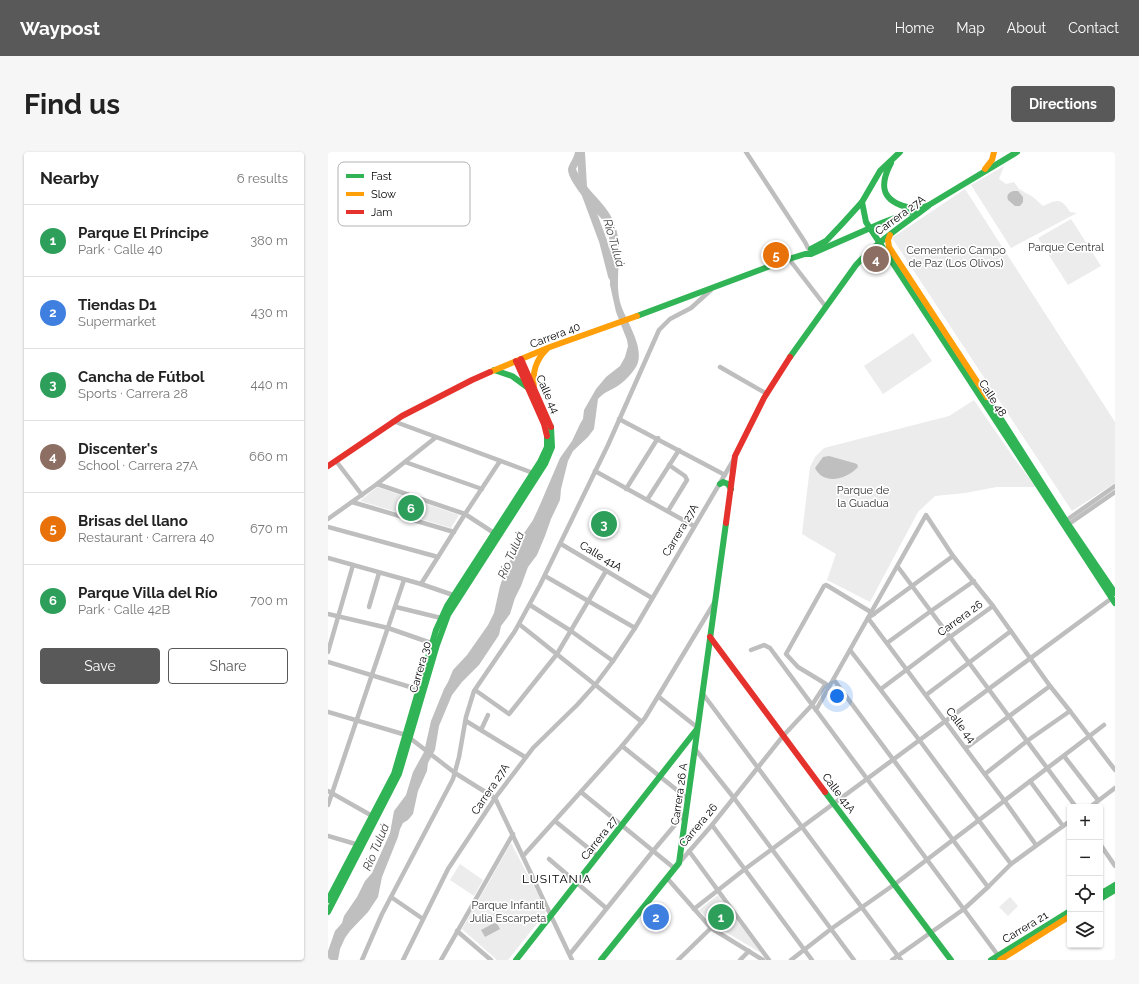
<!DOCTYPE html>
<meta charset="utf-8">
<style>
:root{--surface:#fff;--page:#f6f6f6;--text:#222;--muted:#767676;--line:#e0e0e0;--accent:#595959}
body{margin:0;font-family:Raleway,sans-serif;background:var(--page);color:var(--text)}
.controls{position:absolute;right:12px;bottom:12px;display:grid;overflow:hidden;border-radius:4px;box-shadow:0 1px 3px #0004}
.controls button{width:36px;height:36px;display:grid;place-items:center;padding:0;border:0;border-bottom:1px solid var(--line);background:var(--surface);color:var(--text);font:20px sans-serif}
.you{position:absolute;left:509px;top:544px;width:14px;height:14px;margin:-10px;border:3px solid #fff;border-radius:50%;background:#1a73e8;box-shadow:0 0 0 6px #1a73e833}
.badge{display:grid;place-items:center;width:26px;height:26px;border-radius:50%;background:var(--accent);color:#fff;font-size:13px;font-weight:700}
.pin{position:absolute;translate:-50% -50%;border:2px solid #fff;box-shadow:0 1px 4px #0006}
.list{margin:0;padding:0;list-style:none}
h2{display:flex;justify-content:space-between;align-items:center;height:52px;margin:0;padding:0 16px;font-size:17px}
h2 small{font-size:13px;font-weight:400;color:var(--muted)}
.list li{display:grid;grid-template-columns:26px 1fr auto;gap:12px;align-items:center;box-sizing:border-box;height:72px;padding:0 16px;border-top:1px solid var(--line)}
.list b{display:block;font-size:15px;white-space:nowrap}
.list p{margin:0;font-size:13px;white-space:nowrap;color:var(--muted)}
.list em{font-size:13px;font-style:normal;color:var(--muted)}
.actions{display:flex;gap:8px;padding:12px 16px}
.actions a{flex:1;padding:9px 0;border:1px solid var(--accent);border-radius:4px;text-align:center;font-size:14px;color:var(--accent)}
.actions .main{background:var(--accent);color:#fff}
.icon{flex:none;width:22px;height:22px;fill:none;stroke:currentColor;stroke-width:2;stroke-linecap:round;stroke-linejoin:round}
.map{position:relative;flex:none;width:787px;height:808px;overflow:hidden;border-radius:4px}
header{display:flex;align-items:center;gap:24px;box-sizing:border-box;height:56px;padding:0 20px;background:var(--accent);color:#fff}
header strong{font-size:19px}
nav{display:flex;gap:22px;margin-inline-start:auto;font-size:14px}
.intro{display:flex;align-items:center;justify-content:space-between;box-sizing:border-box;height:96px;padding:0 24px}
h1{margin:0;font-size:28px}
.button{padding:10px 18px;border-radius:4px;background:var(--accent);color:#fff;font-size:14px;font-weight:700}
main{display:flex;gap:24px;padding:0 24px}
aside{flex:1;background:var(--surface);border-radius:4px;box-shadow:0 1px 3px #0004}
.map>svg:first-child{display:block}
</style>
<header>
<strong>Waypost</strong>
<nav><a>Home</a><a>Map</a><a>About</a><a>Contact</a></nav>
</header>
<div class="intro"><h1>Find us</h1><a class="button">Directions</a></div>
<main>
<aside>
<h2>Nearby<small>6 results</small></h2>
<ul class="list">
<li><span class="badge" style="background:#2e9e5b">1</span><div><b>Parque El Príncipe</b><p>Park · Calle 40</p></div><em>380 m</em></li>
<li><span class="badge" style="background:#3f7fe0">2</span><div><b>Tiendas D1</b><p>Supermarket</p></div><em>430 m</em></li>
<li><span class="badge" style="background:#2e9e5b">3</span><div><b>Cancha de Fútbol</b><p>Sports · Carrera 28</p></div><em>440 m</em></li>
<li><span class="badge" style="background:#8d6e63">4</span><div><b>Discenter's</b><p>School · Carrera 27A</p></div><em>660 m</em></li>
<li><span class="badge" style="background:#e8710a">5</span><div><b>Brisas del llano</b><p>Restaurant · Carrera 40</p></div><em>670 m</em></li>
<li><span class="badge" style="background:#2e9e5b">6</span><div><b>Parque Villa del Río</b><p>Park · Calle 42B</p></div><em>700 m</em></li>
</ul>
<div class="actions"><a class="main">Save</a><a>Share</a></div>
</aside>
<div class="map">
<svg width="787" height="808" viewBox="0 0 787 808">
<rect width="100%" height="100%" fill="#fff"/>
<g fill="#ececec">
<path d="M676 14 671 27 678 32 686 30 691 37 705 45 715 54C728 48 733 45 742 60L749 61 683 96 643 33Z"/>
<polygon points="637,37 787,270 787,331 744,359 564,86"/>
<polygon points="743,67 773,114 740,133 710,86"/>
<polygon points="585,181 604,209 555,242 536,214"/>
<polygon points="646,248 688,309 708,335 669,335 637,341 607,344 590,360 542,450 499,428 508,402 474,382 482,315 487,305 496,296 621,264"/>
<polygon points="49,335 131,363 123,376 32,349"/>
<polygon points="183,691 219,759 180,808 169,808 134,777"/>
<polygon points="132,712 155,728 146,744 122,728"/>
<polygon points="390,743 433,801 386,773 371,758"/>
<polygon points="682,745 690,754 680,764 671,755"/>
</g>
<g fill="#bfbfbf">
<path d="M247 0H255L253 7 248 17C255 35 271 45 281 61 284 65 285 70 287 74 296 95 286 127 292 150 297 168 317 194 309 213 305 221 295 231 288 235 281 239 275 241 270 247L266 277 260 285 245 299 240 309 233 337 232 348 223 367 217 384 209 403 200 415 193 434 187 446 182 462 173 474 171 483 151 513 134 530 124 543 111 574 107 598 100 611 99 619 90 639 85 662 80 668 75 671 72 677 70 685 54 725 50 745 40 760 22 779 17 786 12 797 10 808H0V799L7 779 14 771 16 764 29 745 37 729 44 721 62 681 66 659 78 643 85 620 96 600 103 569 116 537 120 530 125 518 139 503 160 473 166 461 172 434 176 422 192 387 205 368 211 355 232 306 244 289 252 272 255 267 256 258 268 237 278 225 292 214 297 205 300 194 299 188 288 160 282 133 281 75C272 65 239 30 240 17 241 12 246 6 247 0Z"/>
<path d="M686 39H690L695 45V50L692 54H687L680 48C678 43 681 40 686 39Z"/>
<path d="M501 304 526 311 529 312 530 315C519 327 496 334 487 316L495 305Z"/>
<polygon points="168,770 172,777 157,785 153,778"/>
</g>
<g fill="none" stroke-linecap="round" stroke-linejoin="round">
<polyline stroke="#bfbfbf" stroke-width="8" points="253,0 255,35 275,89 284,124"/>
<g stroke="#bebebe" stroke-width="4.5">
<polyline points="418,0 477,90 482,100"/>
<polyline points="461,107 498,155"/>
<polyline points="392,215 439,242"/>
<polyline points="291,267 397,323"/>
<polyline points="65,269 205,321"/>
<polyline points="8,309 34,343"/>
<polyline points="77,310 154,337"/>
<polyline points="267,319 366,374"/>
<polyline points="49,332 137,362 166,381"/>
<polyline points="298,337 330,286"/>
<polyline points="319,348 351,298"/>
<polyline points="24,350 126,380"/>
<polyline points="340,359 359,328 357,324 341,313"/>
<polyline points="0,367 49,332 107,286"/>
<polyline points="736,370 787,334"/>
<polyline points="738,374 787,340"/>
<polyline points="0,375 110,405"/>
<polyline points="233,392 324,446"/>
<polyline points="0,406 93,432 125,443 130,446"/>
<polyline points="570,415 748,655"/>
<polyline points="217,424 307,476"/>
<polyline points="93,432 137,362 172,309"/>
<polyline points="202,453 243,479 285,509"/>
<polyline points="41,455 51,421"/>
<polyline points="68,455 113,466"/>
<polyline points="0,462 60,476 106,492"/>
<polyline points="543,464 625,404"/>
<polyline points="540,466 676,648 708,693"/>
<polyline points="191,472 314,570"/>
<polyline points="559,491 603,459 646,429"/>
<polyline points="423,498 436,493 442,496 672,806"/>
<polyline points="522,498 592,589 683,712"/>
<polyline points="0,500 25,413"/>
<polyline points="0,510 92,538"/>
<polyline points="506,528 660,735"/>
<polyline points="553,537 622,485 665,454"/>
<polyline points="147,538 181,562 229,502 278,419"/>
<polyline points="375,542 573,808"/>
<polyline points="598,543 683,479"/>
<polyline points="331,545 370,576"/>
<polyline points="488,558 598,363 625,404 665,454 722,534 742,559 787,618"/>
<polyline points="0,560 78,583 127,621 167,646 244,808"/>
<polyline points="138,569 197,605"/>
<polyline points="153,578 160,563"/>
<polyline points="294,594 360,647"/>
<polyline points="638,596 722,534"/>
<polyline points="367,597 406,646 526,808"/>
<polyline points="736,604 770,648"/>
<polyline points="657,622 699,589 742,559"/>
<polyline points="702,629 735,674"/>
<polyline points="0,639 46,665"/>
<polyline points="253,640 346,716"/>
<polyline points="0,653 76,428"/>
<polyline points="762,655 787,636"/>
<polyline points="227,669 270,704"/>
<polyline points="384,673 484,808"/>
<polyline points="0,684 31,693"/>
<polyline points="772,692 787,714"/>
<polyline points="361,699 441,808"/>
<polyline points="195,704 294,594 317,566 386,451"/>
<polyline points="221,707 278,756"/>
<polyline points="351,711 384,673 455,584 484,553 497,533 498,532 470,515 458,502 496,434 498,433 500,434 546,462"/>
<polyline points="339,726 383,776 435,808"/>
<polyline points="63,745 95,767"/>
<polyline points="366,757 417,717 784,446"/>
<polyline points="129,779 163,808"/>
<polyline points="242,802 325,699 357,661"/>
<polyline points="34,808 54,762 125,627 131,605 138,565 146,539 187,479 212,433 280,293 331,178 342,167 363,156 383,138"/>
<polyline points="75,808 120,717 167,646 205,596 249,553 267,533 285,509 307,476 406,307"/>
<polyline points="113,808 185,682"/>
<polyline points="350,808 383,776"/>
<polyline points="412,808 421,799"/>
<polyline points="463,808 503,777 567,732 776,573"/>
<polyline points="564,808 636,757 660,735 683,712 742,669"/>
</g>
<g stroke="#30b455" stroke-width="6">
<path d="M563 11C548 39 558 52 588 57"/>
<polyline points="534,50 538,70 787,451"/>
<polyline points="483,97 498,89 515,71 534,50 552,19 572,0"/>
<polyline points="309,164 461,107 477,102 483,102 556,70 601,53 689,0"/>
<path d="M462 205 528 113C549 90 575 73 600 54"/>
<polyline points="166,218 184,224 199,235"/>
<polyline points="659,245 740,372 787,441"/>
<polyline points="392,332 395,330 400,332 403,337"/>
<polyline points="497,640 623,808"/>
<polyline points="772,742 787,733"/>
<polyline points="772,747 787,738"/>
<polyline points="0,748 66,622 108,478 119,454 212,310 219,295 219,284"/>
<polyline points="0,760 71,622 109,493 120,463 217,312 224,295 223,275"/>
<polyline points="188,808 369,577"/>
<polyline points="273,808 351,711 398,371"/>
<polyline points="663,808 742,759"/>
</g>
<g stroke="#ff9f0a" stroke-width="6">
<polyline points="657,17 664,8 666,0"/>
<polyline points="562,83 560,88 561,95 659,245"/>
<polyline points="162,220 222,195 309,164"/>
<path d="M206 236C204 221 207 209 218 198"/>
<polyline points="672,808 742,764"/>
</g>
<g stroke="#e5322d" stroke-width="6">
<polyline points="193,207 223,275"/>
<polyline points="188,209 216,272 219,284"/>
<polyline points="0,314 74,264 144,228 162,220"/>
<polyline points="398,371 407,304 436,246 462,205"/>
<polyline points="382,485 497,640"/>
</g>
</g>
<g text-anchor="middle" stroke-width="3.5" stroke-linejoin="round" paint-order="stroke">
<g font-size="11" fill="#000" stroke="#fff">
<text transform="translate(572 63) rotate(-36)" y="4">Carrera 27A</text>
<text transform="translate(227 183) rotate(-21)" y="4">Carrera 40</text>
<text transform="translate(220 242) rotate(66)" y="4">Calle 44</text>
<text transform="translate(665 246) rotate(57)" y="4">Calle 48</text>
<text transform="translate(352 378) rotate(-59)" y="4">Carrera 27A</text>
<text transform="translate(273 404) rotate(31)" y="4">Calle 41A</text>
<text transform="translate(632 466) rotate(-36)" y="4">Carrera 26</text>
<text transform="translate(92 515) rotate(-74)" y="4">Carrera 30</text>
<text transform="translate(633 573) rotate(53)" y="4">Calle 44</text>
<text transform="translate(162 637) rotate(-56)" y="4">Carrera 27A</text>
<text transform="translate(511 641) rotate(53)" y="4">Calle 41A</text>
<text transform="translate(351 642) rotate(-82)" y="4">Carrera 26 A</text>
<text transform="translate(370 673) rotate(-50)" y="4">Carrera 26</text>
<text transform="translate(271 686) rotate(-52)" y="4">Carrera 27</text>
<text transform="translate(697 775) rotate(-31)" y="4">Carrera 21</text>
</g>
<g font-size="11" fill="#333" stroke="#fff">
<text x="738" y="99">Parque Central</text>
<text x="628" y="102">Cementerio Campo<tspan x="628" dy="13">de Paz (Los Olivos)</tspan></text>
<text x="535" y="342">Parque de<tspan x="535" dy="13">la Guadua</tspan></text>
<text x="180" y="757">Parque Infantil<tspan x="180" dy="13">Julia Escarpeta</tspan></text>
</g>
<g font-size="12" font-style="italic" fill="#444" stroke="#fff">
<text transform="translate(286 91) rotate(74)" y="4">Río Tuluá</text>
<text transform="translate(183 403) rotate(-67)" y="4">Río Tuluá</text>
<text transform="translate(48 695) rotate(-67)" y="4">Río Tuluá</text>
</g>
<g font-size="12" letter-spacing="1" fill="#000" stroke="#fff">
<text x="229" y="731">LUSITANIA</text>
</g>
</g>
<rect x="10" y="10" width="132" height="64" rx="6" fill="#fff" stroke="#b2b2b2" stroke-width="1"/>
<rect x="18" y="22" width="18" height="4" fill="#30b455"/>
<rect x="18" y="40" width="18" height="4" fill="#ff9f0a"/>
<rect x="18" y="58" width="18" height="4" fill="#e5322d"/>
<g font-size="11" fill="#000">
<text x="43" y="28">Fast</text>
<text x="43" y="46">Slow</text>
<text x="43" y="64">Jam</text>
</g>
</svg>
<div class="controls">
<button>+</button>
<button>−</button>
<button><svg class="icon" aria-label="locate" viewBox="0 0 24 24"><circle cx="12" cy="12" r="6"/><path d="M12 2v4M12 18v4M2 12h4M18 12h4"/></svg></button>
<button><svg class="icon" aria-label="layers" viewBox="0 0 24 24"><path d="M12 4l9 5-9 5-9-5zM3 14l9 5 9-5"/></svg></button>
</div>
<div class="you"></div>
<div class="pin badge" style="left:393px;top:765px;background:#2e9e5b">1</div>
<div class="pin badge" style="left:328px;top:765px;background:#3f7fe0">2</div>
<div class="pin badge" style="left:276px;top:372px;background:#2e9e5b">3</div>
<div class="pin badge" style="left:548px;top:107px;background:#8d6e63">4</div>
<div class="pin badge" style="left:448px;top:103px;background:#e8710a">5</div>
<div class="pin badge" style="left:83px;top:356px;background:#2e9e5b">6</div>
</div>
</main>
